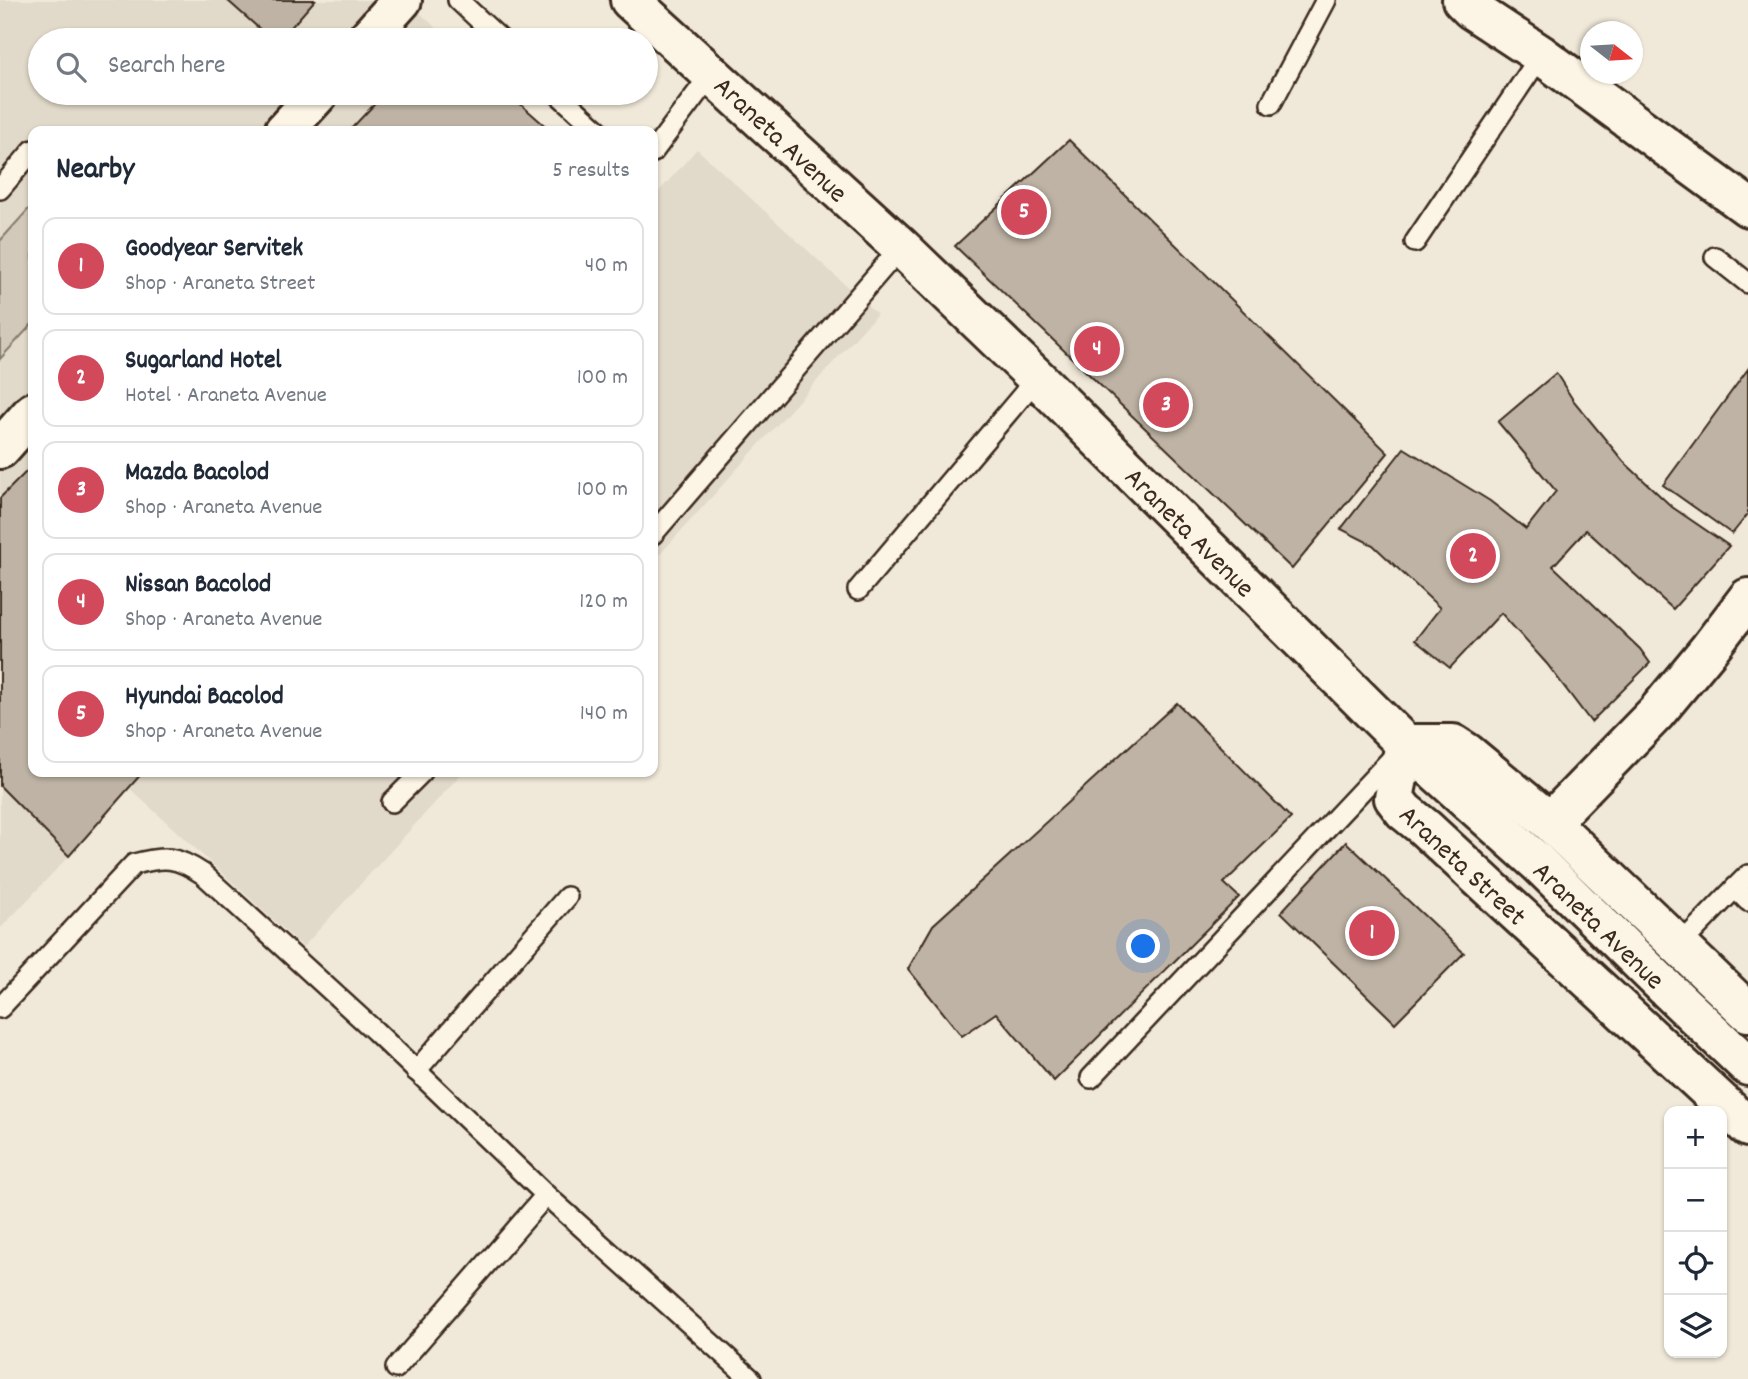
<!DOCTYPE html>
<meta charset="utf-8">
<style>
:root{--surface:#fff;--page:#f6f6f7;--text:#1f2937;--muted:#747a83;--line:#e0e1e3;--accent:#d1495b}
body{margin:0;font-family:Dekko,sans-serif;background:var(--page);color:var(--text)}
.controls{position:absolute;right:21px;bottom:21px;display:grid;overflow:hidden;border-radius:14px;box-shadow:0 2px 5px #0004}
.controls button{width:63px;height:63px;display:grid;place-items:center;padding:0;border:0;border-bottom:2px solid var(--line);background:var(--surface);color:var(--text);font:35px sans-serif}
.compass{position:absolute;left:1580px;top:21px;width:63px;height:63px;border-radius:50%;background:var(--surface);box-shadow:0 2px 5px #0004;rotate:107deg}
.you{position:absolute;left:1144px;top:947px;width:24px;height:24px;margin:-18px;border:5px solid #fff;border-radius:50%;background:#1a73e8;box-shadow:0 0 0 10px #1a73e833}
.badge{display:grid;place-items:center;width:46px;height:46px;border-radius:50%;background:var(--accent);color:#fff;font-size:23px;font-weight:700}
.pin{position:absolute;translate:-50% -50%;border:4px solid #fff;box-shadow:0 2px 7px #0006}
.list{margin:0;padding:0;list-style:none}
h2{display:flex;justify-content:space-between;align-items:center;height:91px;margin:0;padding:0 28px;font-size:30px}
h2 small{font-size:23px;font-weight:400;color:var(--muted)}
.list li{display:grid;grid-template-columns:46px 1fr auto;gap:21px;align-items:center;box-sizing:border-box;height:98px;margin:0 14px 14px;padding:0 14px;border:2px solid var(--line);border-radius:14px}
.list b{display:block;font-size:26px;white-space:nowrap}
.list p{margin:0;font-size:23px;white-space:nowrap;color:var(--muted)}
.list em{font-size:23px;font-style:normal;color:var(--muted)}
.icon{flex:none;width:38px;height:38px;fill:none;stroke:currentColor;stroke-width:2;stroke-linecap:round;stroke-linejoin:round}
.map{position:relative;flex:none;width:1748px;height:1379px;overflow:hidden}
.search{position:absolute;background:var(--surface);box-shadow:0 2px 5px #0004;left:28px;top:28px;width:630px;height:77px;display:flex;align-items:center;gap:18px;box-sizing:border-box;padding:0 24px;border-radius:38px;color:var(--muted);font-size:26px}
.panel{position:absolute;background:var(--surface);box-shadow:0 2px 5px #0004;left:28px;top:126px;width:630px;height:651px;border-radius:14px}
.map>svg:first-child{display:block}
</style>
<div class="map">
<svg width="1748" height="1379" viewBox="0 0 1748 1379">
<rect width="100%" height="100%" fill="#f0e9d9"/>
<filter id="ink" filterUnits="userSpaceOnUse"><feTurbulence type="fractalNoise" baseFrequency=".0143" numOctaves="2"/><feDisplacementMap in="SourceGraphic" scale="14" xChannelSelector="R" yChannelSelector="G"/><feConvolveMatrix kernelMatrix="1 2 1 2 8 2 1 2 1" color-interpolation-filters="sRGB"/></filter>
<g filter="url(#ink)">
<g fill="#e1d9c9">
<polygon points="0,0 406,0 449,40 40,40 40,93 508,93 551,131 33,131 33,772 463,772 303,947 129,788 69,856 0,929"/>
<polygon points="697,149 877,314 653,562 653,198"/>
</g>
<polygon fill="#d2c9ba" stroke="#867a6c" stroke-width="2" points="33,204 33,323 0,359 0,241"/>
<g fill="#beb3a4" stroke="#3b2a1e" stroke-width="2">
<polygon points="227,0 315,0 280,40 272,40"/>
<polygon points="440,32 449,40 433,40"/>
<polygon points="385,93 508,93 551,131 349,131"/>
<polygon points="1069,140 1388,453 1292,569 955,246"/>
<polygon points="1748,369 1748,514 1732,534 1663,485"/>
<polygon points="1556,373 1573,400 1623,461 1672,507 1729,546 1673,609 1586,530 1553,566 1640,649 1650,663 1591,722 1547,664 1501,613 1450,668 1415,640 1440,608 1373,545 1341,529 1404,448 1490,501 1526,529 1556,491 1498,422"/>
<polygon points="33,465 33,772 143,772 69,856 0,786 0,498"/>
<polygon points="1177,703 1291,818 1224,883 1239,897 1054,1081 996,1013 962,1036 908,969 933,925"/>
<polygon points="1346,842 1464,953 1395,1023 1281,912"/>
</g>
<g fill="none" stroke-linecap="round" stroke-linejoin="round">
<defs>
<g id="service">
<polyline points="458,0 501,40"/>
<polyline points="557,93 599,131"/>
<polyline points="1271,104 1326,0"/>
<polyline points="653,152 712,73"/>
<polyline points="0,189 33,150"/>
<polyline points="1415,242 1541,55"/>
<polyline points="1715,257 1748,283"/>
<polyline points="653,534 901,247"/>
<polyline points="858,590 1037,378"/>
<polyline points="392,802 422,772"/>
<polyline points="1735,888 1748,875"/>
<polyline points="1679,946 1735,888 1748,901"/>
<path d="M0 1008 134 864C165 856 176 856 203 874L375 1031 546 1195 751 1379"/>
<polyline points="416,1071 567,897"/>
<polyline points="1091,1078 1397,753"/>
<polyline points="396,1368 546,1195"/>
</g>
<g id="minor">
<polyline points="1462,0 1471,9 1541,55 1748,207"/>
<polyline points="1550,822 1656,713 1709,649 1748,598"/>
</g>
<g id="tertiary">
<polyline points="366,40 402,0"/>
<polyline points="284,131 319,93"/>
<polyline points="0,449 33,412"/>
</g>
<polyline id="secondary" points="1748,1012 1550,822 1467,753 1453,744 1405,744 1394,798 1404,811 1425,828 1748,1127"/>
<polyline id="primary" points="630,0 901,247 1037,378 1405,744 1537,862 1668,990 1748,1066"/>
</defs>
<use href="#service" stroke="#3b2a1e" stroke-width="24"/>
<use href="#minor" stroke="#3b2a1e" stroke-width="44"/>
<use href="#tertiary" stroke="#3b2a1e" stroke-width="44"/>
<use href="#secondary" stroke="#3b2a1e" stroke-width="44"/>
<use href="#primary" stroke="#3b2a1e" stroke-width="44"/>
<use href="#service" stroke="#fcf5e5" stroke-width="19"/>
<use href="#minor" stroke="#fcf5e5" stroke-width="38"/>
<use href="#tertiary" stroke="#fcf5e5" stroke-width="38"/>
<use href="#secondary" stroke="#fcf5e5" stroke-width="38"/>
<use href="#primary" stroke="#fcf5e5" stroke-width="38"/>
</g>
</g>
<g text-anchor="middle" stroke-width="6" stroke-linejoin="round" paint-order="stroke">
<g font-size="28" fill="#3b2a1e" stroke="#fcf5e5">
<text transform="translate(782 138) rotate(43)" y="10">Araneta Avenue</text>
<text transform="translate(1191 531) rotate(45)" y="10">Araneta Avenue</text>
<text transform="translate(1464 864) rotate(43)" y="10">Araneta Street</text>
<text transform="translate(1600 924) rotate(44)" y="10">Araneta Avenue</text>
</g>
</g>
</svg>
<div class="controls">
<button>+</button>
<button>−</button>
<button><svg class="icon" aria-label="locate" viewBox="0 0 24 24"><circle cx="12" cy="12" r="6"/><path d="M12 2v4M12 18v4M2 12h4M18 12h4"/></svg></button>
<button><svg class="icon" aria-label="layers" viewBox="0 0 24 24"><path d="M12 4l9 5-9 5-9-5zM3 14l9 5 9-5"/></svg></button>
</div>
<svg class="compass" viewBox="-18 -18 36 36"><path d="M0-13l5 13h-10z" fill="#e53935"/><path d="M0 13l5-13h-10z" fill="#747a83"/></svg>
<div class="you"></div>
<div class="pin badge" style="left:1372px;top:933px">1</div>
<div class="pin badge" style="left:1473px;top:556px">2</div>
<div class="pin badge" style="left:1166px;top:405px">3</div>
<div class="pin badge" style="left:1097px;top:349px">4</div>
<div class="pin badge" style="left:1024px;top:212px">5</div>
<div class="search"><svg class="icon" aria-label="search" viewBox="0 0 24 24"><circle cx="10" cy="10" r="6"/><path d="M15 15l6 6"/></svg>Search here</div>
<section class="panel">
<h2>Nearby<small>5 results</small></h2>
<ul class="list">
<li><span class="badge">1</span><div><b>Goodyear Servitek</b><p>Shop · Araneta Street</p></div><em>40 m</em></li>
<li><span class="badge">2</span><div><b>Sugarland Hotel</b><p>Hotel · Araneta Avenue</p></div><em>100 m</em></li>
<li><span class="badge">3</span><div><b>Mazda Bacolod</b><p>Shop · Araneta Avenue</p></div><em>100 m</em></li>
<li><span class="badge">4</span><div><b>Nissan Bacolod</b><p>Shop · Araneta Avenue</p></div><em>120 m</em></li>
<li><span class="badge">5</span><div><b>Hyundai Bacolod</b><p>Shop · Araneta Avenue</p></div><em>140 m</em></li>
</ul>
</section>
</div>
